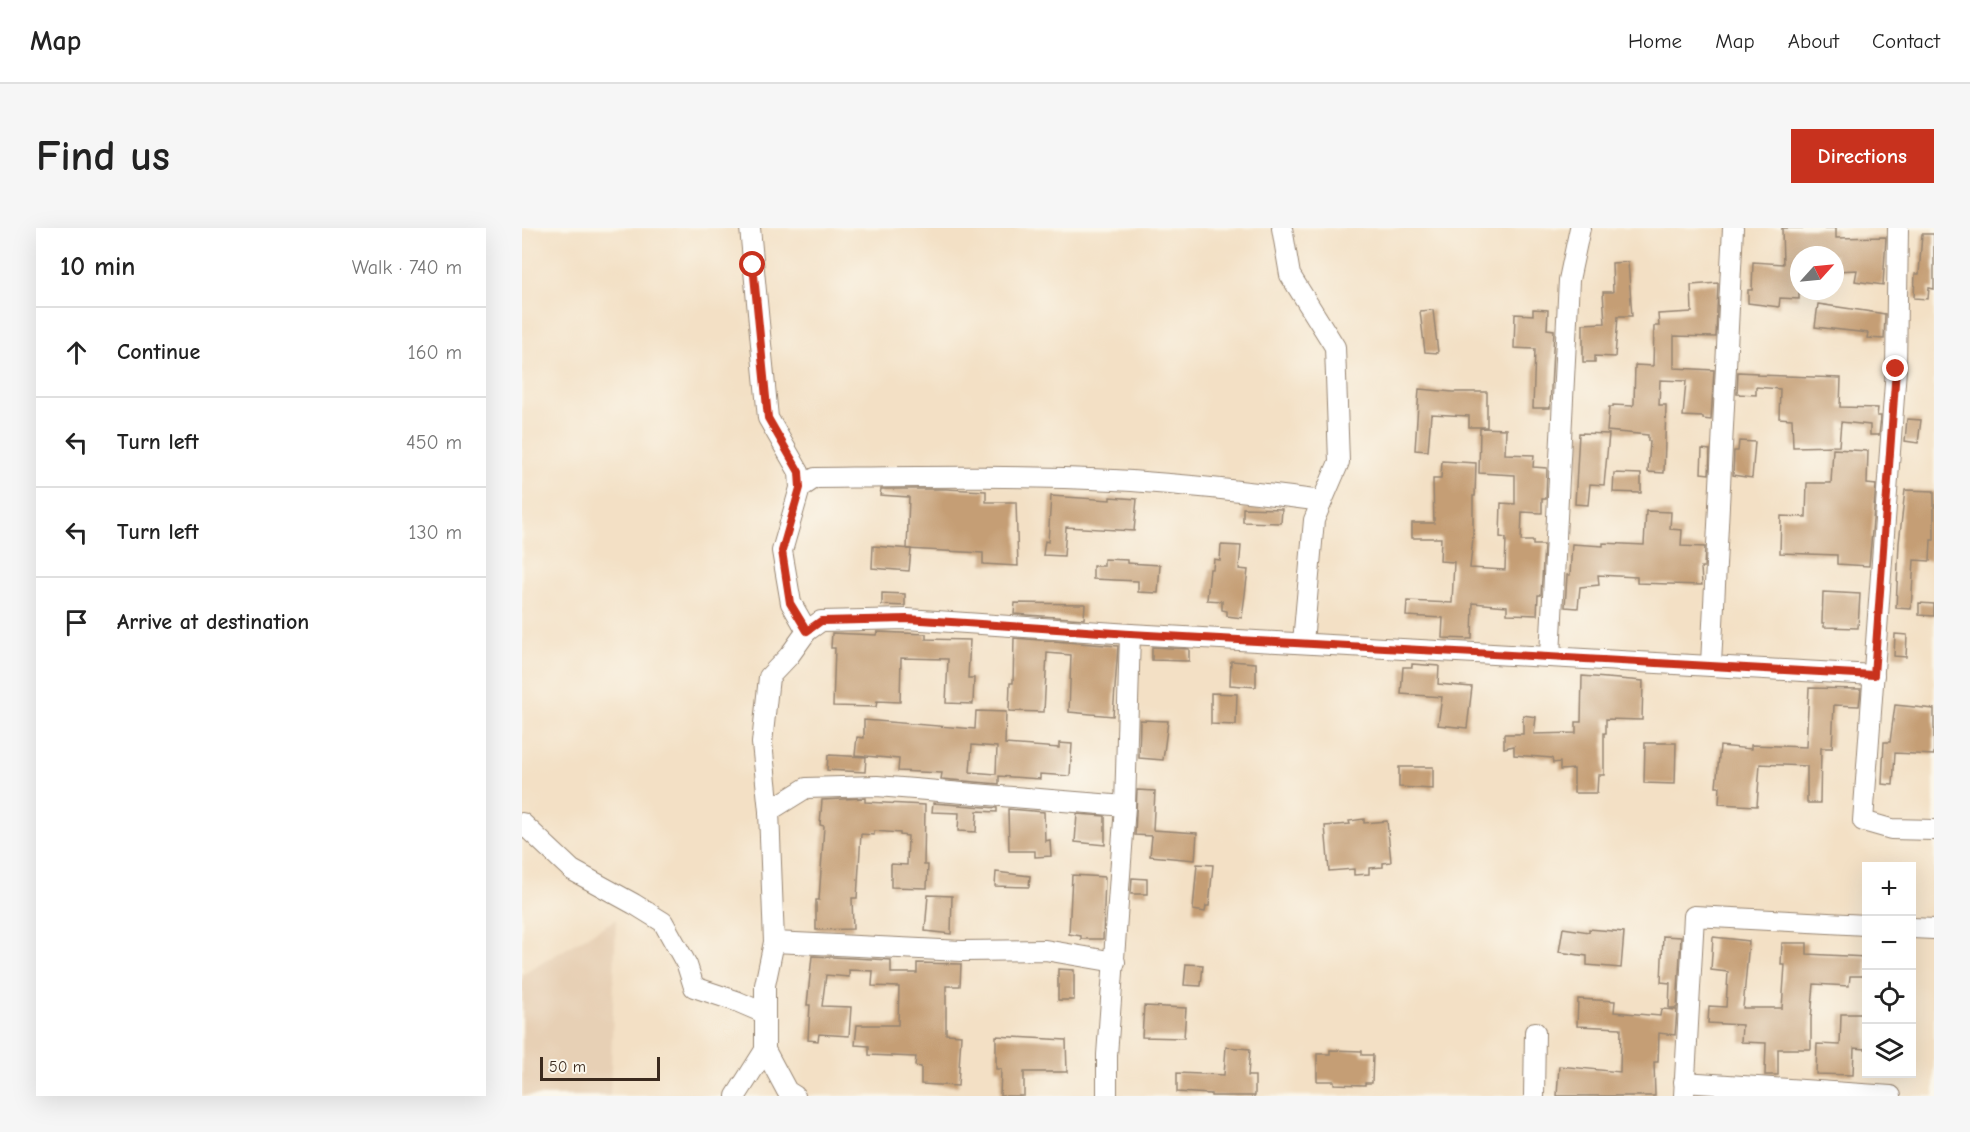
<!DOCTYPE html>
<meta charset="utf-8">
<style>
:root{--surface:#fff;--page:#f6f6f6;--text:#222;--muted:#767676;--line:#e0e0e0;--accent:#c8321e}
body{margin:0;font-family:"Comic Neue",sans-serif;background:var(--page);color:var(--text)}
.controls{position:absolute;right:18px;bottom:18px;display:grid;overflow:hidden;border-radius:0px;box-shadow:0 6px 24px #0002}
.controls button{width:54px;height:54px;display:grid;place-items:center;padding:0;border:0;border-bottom:2px solid var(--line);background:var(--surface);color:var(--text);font:30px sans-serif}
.compass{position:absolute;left:1268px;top:18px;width:54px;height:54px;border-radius:50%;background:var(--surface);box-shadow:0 6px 24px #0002;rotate:63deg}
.scale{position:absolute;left:18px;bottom:15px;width:120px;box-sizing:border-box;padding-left:6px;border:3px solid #3b2a1e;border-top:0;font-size:16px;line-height:21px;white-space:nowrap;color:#3b2a1e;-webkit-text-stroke:4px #fbf7ec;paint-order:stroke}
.stop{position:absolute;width:18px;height:18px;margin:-14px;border:4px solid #c8321e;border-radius:50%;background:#fff}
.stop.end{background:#c8321e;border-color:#fff;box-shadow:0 2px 6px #0008}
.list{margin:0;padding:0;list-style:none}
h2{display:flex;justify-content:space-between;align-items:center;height:78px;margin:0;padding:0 24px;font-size:26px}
h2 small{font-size:20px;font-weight:400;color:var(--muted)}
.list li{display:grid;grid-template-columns:39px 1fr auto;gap:18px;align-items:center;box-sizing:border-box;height:90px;padding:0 24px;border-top:2px solid var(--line)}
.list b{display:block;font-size:22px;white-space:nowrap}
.list em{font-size:20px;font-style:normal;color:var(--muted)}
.icon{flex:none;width:33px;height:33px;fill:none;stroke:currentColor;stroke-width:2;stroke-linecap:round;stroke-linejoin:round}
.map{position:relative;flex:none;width:1412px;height:868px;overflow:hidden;border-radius:0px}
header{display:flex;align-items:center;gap:36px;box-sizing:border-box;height:84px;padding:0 30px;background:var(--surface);border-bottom:2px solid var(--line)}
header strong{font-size:28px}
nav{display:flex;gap:33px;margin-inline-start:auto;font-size:21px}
.intro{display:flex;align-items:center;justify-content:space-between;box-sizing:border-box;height:144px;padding:0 36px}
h1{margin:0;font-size:42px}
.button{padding:15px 27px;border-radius:0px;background:var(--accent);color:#fff;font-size:21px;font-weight:700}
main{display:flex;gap:36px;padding:0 36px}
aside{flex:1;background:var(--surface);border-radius:0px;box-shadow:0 6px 24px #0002}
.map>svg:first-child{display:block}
</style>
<header>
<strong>Map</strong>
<nav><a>Home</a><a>Map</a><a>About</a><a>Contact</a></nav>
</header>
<div class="intro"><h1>Find us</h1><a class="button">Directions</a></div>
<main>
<aside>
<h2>10 min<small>Walk · 740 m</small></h2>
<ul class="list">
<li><svg class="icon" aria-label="ahead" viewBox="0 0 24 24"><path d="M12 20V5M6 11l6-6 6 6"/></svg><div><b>Continue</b></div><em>160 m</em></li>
<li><svg class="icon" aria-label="left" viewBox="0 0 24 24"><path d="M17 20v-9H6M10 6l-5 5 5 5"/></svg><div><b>Turn left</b></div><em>450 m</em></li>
<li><svg class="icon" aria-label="left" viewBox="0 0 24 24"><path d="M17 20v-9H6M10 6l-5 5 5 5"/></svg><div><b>Turn left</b></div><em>130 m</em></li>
<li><svg class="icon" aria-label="arrive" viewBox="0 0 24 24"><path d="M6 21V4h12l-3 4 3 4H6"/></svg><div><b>Arrive at destination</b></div></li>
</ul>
</aside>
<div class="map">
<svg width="1412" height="868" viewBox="0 0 1412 868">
<rect width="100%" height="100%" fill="#fbf7ec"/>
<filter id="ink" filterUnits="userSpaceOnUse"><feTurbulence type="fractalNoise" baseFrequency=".0167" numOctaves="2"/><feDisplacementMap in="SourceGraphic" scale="12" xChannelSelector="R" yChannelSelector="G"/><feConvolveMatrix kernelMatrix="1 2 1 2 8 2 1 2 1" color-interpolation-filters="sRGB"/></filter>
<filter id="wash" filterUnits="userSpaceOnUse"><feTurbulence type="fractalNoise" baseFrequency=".008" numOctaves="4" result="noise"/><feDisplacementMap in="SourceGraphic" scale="24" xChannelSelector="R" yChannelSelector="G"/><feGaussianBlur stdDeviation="1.35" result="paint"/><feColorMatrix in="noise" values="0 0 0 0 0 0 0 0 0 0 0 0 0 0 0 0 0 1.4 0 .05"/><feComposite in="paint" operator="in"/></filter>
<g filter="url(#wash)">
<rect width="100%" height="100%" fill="#f3e0c5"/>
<polygon fill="#e7d0b5" points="94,691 88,868 0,868 0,747"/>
<g id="blocks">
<g fill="#c59e74" fill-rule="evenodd">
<polygon points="1260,0 1314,0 1314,10 1364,9 1361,57 1333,53 1335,42 1313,43 1313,27 1277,27 1277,71 1258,70 1257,79 1226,75 1226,62 1230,62 1231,34 1261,36"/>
<polygon points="1400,6 1412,6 1412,61 1407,60 1406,71 1392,70 1393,46 1397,46"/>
<polygon points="1106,34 1110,88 1096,88 1093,129 1073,128 1073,134 1061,134 1061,96 1083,95 1081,64 1091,64 1090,35"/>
<polygon points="1196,55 1194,109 1152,108 1152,140 1192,142 1189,192 1181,191 1181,189 1161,188 1164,153 1138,152 1137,177 1144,177 1142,245 1126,244 1128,213 1126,213 1126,207 1085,203 1087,179 1091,179 1091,177 1110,178 1112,176 1113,137 1131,138 1132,98 1137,98 1136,86 1170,84 1169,57"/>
<polygon points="1296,76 1363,86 1362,111 1345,110 1346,105 1293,99"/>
<polygon points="1011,81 1026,82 1025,101 1032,102 1028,180 1011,180 1013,121 992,120 993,86 1011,87"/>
<polygon points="911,82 916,125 903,124 898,83"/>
<polygon points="1216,144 1235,145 1235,147 1319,150 1318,179 1356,180 1355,188 1359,188 1357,207 1348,207 1348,197 1319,194 1317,218 1271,219 1270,191 1257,190 1258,161 1234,159 1234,167 1215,166"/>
<polygon points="897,161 931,164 965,164 965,199 947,199 947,188 909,186 906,223 893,222"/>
<polygon points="1385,191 1399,192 1396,215 1383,213"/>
<polygon points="958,200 984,201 983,226 1012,227 1011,239 1025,240 1024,271 1020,271 1020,285 1000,284 999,313 1011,313 1011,317 1022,317 1019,367 1016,367 1015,387 985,386 985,378 951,375 950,411 920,410 921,390 884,388 885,373 930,375 932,334 918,333 919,310 890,310 890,295 912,295 911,251 919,251 920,233 954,235 953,268 951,268 951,309 948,340 983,342 984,310 978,309 979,275 993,276 993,247 957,245"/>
<polygon points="1057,205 1087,206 1082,257 1068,256 1066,277 1053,276"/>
<polygon points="1217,213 1233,214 1230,250 1211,247 1212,223 1216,223"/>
<polygon points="1180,221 1188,222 1187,246 1179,245"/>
<polygon points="1311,221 1346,223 1345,256 1354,257 1347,338 1315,336 1315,327 1258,325 1259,288 1284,289 1285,255 1309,255"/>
<polygon points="1092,245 1119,246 1119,265 1091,264"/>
<polygon points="359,261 424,261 464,263 464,274 494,274 496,338 461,336 461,325 385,321 387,269 358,267"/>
<polygon points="1383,262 1412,263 1412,312 1409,312 1408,333 1392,332 1389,381 1374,380 1377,315"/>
<polygon points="529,268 588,272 588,269 615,271 612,303 544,299 542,328 521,327 523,313 526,314"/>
<polygon points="721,280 760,281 759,295 721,294"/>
<polygon points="1124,283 1149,284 1148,301 1160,302 1159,318 1183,319 1182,339 1179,339 1180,357 1115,355 1115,349 1076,347 1077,357 1058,359 1056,380 1043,379 1045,347 1048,347 1050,316 1081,318 1081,315 1122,317"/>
<polygon points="699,317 719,318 717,341 726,342 720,390 705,388 705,383 700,382 700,373 685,372 688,341 691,341 692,331 698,332"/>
<polygon points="351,318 389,321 387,343 350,340"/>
<polygon points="582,331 605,332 605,335 638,337 636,365 616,364 616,353 571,351 571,338 582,338"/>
<polygon points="1301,364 1338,366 1336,400 1302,399 1302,395 1300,395"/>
<polygon points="360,365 383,366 383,378 360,377"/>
<polygon points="493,375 563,376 562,391 492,386"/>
<polygon points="1397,375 1412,376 1412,388 1397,387"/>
<polygon points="355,404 404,406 404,411 448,412 446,450 452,450 451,476 424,475 426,431 379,430 378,474 355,473 354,479 311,478 313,420 309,420 310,405 354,407"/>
<polygon points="1373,406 1385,407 1384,429 1372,428"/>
<polygon points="492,410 596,418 591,488 547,484 549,427 525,425 522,484 487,483 488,455 491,455"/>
<polygon points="630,419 667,421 667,433 630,432"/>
<polygon points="709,433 734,435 734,459 708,457"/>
<polygon points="890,436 917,438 916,456 950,459 945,500 916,497 920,469 879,466 881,439 890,439"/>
<polygon points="1060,448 1121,453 1120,492 1084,491 1084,505 1082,505 1082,547 1076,547 1075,565 1052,565 1052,541 1038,542 1038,534 1031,535 1030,530 992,527 992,518 982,520 982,506 1001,506 1001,487 1014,489 1012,506 1054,505 1054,494 1059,494"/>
<polygon points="1287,460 1339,461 1337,478 1312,477 1310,520 1299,520 1298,575 1285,575 1285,538 1238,536 1235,578 1197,576 1198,559 1194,559 1198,518 1229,521 1229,517 1284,519"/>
<polygon points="689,465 715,466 714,497 689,496"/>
<polygon points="1373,477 1412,481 1412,527 1373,525 1371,557 1360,556 1362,514 1368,514"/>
<path d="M454 483 484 484 483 516 537 520V515L550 516 548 548 518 546V551L477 548V556L419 551 420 545 376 543 377 531 333 527 335 509 342 510V492L453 501ZM450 517 475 519 474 546 448 544Z"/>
<polygon points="618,492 646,493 641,532 617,530"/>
<polygon points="1123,515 1154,515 1153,556 1122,555"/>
<polygon points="306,527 344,529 343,544 305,542"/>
<polygon points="877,539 911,539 911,561 877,559"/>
<polygon points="615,562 633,563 631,602 675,605 673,632 628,628 630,608 613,607"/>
<polygon points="343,570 343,574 403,577 402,637 406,637 405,660 369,659 369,636 385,637 386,608 378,607 378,605 352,603 352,607 339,606 335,670 330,670 331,701 294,702 294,672 297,672 302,598 298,597 300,572"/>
<polygon points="411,575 475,580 475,584 455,583 454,604 436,603 437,585 410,584"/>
<polygon points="486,581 522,584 523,613 528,612 529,628 513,629 513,623 487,623"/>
<polygon points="555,586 583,588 583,617 553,614"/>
<polygon points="842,591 842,595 865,593 869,634 861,635 861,639 847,640 847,646 832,647 832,641 807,643 803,598 828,596 827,593"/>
<polygon points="675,636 691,637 687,678 684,678 683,684 671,682"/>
<polygon points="474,644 508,648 507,659 473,658"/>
<polygon points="550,647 583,649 581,711 559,711 559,708 547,706"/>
<polygon points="610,650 625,651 625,666 609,666"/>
<polygon points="406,667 430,668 429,706 403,703"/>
<polygon points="1041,700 1067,704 1067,701 1102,704 1099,740 1065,737 1065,728 1037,724"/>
<polygon points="1141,708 1159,709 1155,780 1147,780 1148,755 1139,754"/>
<polygon points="1191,709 1227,713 1221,780 1260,780 1263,737 1259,737 1260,715 1285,715 1285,726 1344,729 1344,748 1328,748 1327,758 1292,756 1289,791 1289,821 1256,821 1256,847 1243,847 1244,815 1219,814 1220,797 1186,795 1187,778 1204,779 1206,744 1189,742"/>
<polygon points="290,728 369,732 369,745 395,745 395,735 439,736 438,758 424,758 424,806 439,807 436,858 399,856 399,839 393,838 394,829 347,827 347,818 333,817 335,797 376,797 377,759 350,758 351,743 327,742 327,749 304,747 300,778 329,779 327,808 297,806 296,813 286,812 288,777 285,777"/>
<polygon points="664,736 681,737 679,758 662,757"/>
<polygon points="536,741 552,742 552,772 536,772"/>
<polygon points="1056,771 1093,773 1092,784 1138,788 1139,781 1155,782 1153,807 1137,805 1136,834 1132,834 1133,868 1035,868 1037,838 1098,844 1099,800 1055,798"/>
<polygon points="622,778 664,780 662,810 620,809"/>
<polygon points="1319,786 1344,786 1344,821 1332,820 1331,847 1294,846 1295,816 1318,817"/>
<polygon points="474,808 544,812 545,844 502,844 502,868 478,868 479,841 474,841"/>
<polygon points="704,819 728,821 726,848 733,848 733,868 689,868 689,866 655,864 655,845 702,847"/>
<polygon points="808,822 840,823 840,827 851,827 850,855 843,855 843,857 812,856 812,853 795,853 795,826 808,826"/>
</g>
</g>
</g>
<g filter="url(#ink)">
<use href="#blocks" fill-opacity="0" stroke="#978572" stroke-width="1.5"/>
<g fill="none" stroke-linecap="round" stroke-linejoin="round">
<defs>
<g id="minor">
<polyline points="228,0 246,190 277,244 278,260 260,323 269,375 285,403"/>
<polyline points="760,0 768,47 813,119 817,234 792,292 781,414"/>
<polyline points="1376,0 1374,141 1341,593 1369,601 1412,602"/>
<path d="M278 260 293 250C392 249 492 247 592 252 662 256 731 264 800 273"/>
<polyline points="1028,428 1047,52 1058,0"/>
<polyline points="1189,436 1211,0"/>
<polyline points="247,583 284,560 355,558 603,578"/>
<polyline points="0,595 50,642 112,676 141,694 165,737 172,759 214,773 242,785"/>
<polyline points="1390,700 1412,701"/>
<polyline points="252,714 440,723 523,722 593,734"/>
<polyline points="243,822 265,863 273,868"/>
<polyline points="1162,854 1369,868"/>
<polyline points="214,868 243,822 243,757 252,714 247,583 240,515 247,449 267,428 285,403 299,393 385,391 608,406 1352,447"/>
<polyline points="585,868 585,827 603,578 608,406"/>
<polyline points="1012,868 1013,804"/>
<polyline points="1162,868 1172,688 1344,697"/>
</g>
</defs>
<use href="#minor" stroke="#978572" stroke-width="22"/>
<use href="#minor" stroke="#fff" stroke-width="20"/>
</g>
</g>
<g fill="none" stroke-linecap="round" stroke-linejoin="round" filter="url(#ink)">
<polyline stroke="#c8321e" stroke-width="8" points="231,37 246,190 277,244 278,260 260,323 268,375 285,403 299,393 385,391 608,406 1352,447 1374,141"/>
</g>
</svg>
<div class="controls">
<button>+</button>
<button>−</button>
<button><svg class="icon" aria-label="locate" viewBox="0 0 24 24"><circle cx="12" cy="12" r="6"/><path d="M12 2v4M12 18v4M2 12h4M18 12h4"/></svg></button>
<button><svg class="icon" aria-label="layers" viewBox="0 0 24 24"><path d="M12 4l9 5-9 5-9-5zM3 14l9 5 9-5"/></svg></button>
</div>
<svg class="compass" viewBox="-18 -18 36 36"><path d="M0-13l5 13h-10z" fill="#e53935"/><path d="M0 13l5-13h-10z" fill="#767676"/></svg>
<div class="scale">50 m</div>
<div class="stop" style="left:231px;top:37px"></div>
<div class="stop end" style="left:1374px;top:141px"></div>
</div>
</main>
